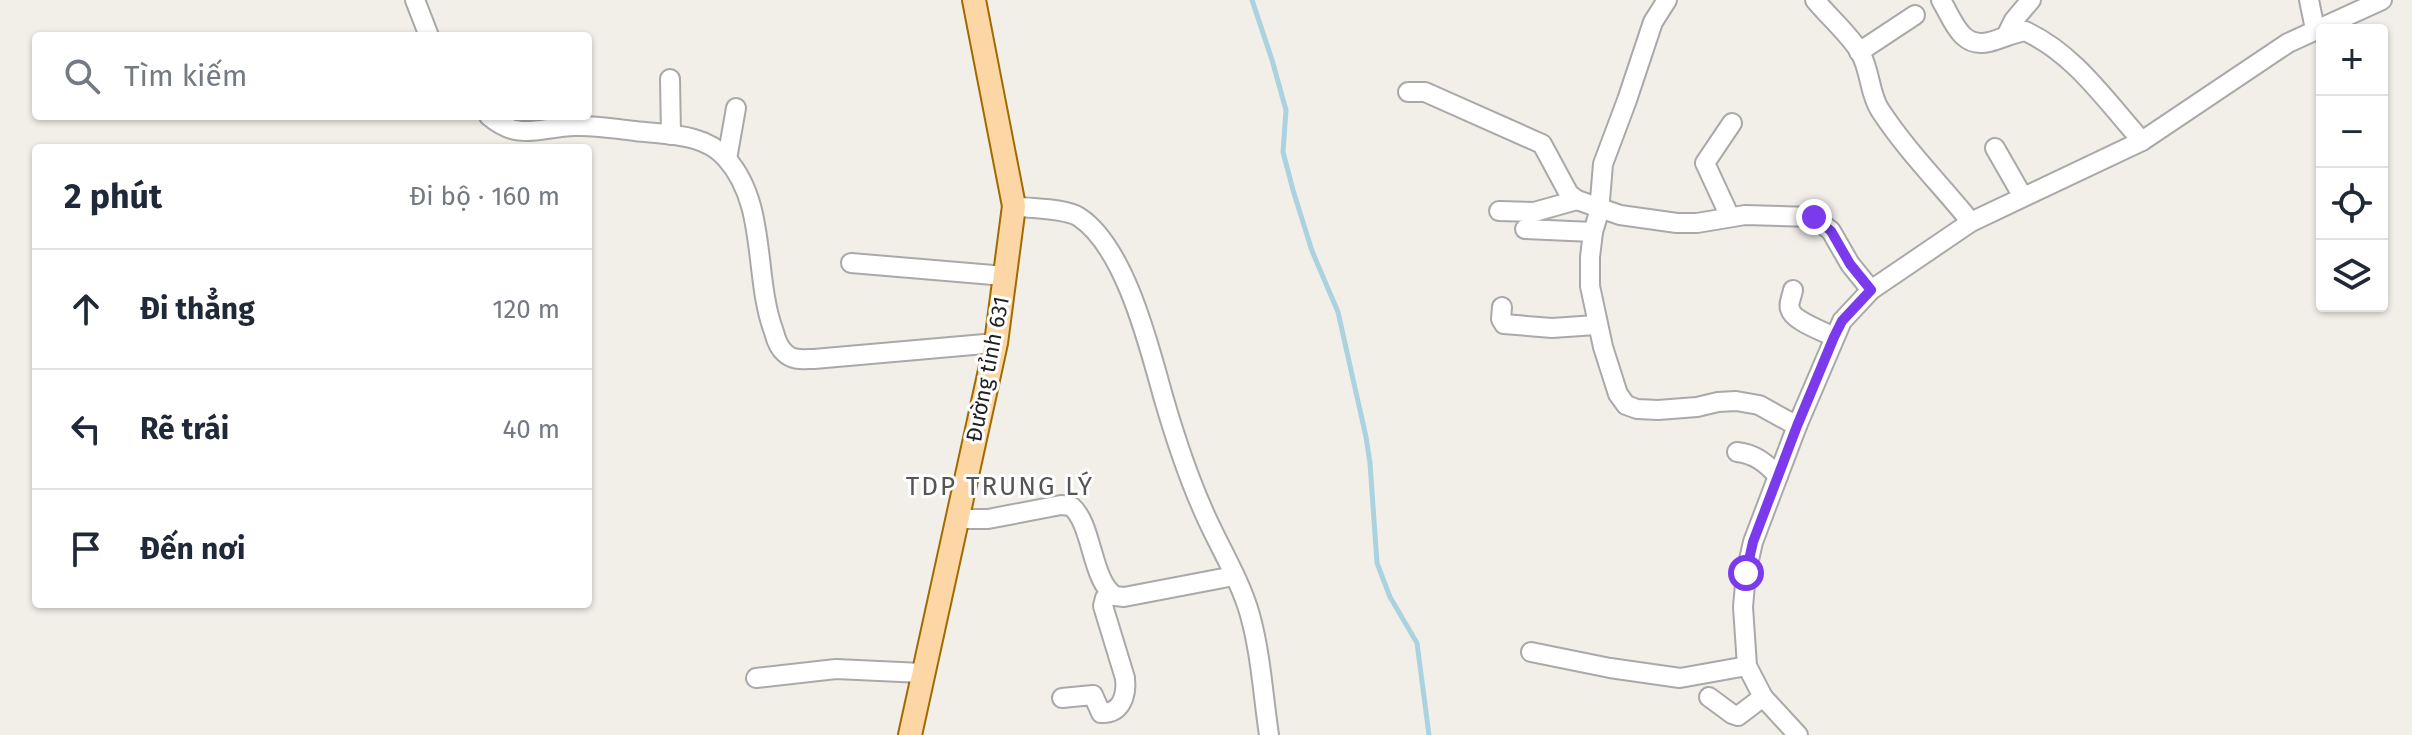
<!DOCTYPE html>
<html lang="vi">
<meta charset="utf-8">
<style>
:root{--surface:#fff;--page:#f2f2f3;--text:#1f2937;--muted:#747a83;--line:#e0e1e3}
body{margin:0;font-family:"Fira Sans",sans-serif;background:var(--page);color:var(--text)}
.controls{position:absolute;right:24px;top:24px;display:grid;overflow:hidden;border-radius:8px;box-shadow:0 2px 6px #0004}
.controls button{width:72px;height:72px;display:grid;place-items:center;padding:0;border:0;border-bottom:2px solid var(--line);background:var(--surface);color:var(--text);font:40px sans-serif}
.stop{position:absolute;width:24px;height:24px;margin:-18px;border:6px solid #7c3aed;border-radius:50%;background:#fff}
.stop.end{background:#7c3aed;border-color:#fff;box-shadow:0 2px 8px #0008}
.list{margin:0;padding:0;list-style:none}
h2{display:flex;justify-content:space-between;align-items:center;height:104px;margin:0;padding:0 32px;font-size:34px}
h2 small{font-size:26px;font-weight:400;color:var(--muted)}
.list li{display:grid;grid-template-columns:52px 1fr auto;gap:24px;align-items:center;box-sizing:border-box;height:120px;padding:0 32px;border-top:2px solid var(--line)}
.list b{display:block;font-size:30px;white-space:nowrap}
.list em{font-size:26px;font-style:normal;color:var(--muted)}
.icon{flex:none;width:44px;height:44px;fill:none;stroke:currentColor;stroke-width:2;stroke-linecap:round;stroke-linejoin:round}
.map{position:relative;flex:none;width:2412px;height:735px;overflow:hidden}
.search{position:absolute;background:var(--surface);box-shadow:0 2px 6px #0004;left:32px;top:32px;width:560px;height:88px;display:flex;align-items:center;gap:20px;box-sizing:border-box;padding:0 28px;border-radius:8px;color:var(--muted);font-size:30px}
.panel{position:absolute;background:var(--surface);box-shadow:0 2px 6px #0004;left:32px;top:144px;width:560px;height:464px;border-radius:8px}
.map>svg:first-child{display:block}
</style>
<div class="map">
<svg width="2412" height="735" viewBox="0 0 2412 735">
<rect width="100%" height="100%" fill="#f2efe9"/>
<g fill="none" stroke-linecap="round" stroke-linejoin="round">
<polyline stroke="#aad3df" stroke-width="5" points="1252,0 1272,60 1286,110 1283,152 1293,190 1312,251 1338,312 1366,437 1370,463 1377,563 1390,597 1417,643 1429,735"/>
<defs>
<g id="minor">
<polyline points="415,0 429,36"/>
<polyline points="1667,0 1653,22 1627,100 1603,164 1599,212 1593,232 1590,257 1590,286 1603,347 1618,394 1626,405 1637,409 1658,410 1697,407 1718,402 1736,401 1759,405 1797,426"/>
<path d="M1815 0C1829 17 1848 33 1860 52 1871 72 1869 93 1880 110 1906 150 1941 185 1971 222"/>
<path d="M1941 0C1953 20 1961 49 1989 42 2001 39 2013 33 2025 31 2075 54 2106 101 2142 141"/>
<polyline points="2309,0 2315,29"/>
<polyline points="2006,36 2014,20 2031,0"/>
<polyline points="1859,52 1915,15"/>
<polyline points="670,79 671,135"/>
<polyline points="1408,92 1425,92 1542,144 1569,194 1577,200 1620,215 1677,223 1697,223 1745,215 1814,217 1831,231 1850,264 1871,290"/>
<path d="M489 116C520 142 539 127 575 126 596 125 615 129 635 131 667 135 704 133 726 158 768 205 753 276 774 332 776 340 779 348 785 353 793 361 804 359 814 359L996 343"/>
<polyline points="1995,148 2023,197"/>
<polyline points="727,159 736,108"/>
<path d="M1014 206C1032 209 1065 208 1079 217 1125 247 1149 346 1163 396 1174 434 1187 474 1203 510 1218 545 1240 579 1250 615 1261 655 1263 695 1269 735"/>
<polyline points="1499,211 1534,212 1577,200"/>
<polyline points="1730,217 1705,163 1732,123"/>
<polyline points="1525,229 1593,232"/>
<polyline points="851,263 1005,276"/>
<path d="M1793 290C1792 296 1788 304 1790 309 1793 321 1823 331 1834 337"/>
<polyline points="1502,307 1501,319 1504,324 1552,328 1596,325"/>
<path d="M1737 452C1755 454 1766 463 1778 476"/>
<path d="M957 519H988L1061 505 1071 506C1093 524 1091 581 1115 596L1124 597 1234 576"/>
<polyline points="1531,652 1610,668 1680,678 1747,666"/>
<polyline points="756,678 836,669 922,673"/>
<polyline points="1709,697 1732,714 1738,716 1763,697"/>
<path d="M1062 698 1093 695 1101 713C1121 714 1127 696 1125 678L1103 606 1105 598 1110 593"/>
<polyline points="1798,735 1763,697 1747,666 1743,607 1746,573 1753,542 1797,426 1842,321 1871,290 1971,222 2142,141 2288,43 2382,0"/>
</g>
<polyline id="major" points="910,735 996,343 1014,206 974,0"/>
</defs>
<use href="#minor" stroke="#a9a9a9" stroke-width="22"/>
<use href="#major" stroke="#a06b00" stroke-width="26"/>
<use href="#minor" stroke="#fff" stroke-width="18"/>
<use href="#major" stroke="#fcd6a4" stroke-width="22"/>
</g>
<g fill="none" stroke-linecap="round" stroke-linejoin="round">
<polyline stroke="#7c3aed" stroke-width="10" points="1746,573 1753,542 1797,426 1834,337 1842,321 1871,290 1850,264 1831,231 1814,217"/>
</g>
<g text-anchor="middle" stroke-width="6" stroke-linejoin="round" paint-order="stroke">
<g font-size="22" fill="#222" stroke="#fff">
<text transform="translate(987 369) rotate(-79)" y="8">Đường tỉnh 631</text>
</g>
<g font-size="26" letter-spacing="2" fill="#555" stroke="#fff">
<text x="1000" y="495">TDP TRUNG LÝ</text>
</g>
</g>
</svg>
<div class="controls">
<button>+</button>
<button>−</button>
<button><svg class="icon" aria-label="locate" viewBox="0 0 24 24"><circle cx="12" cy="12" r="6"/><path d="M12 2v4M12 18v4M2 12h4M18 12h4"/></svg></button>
<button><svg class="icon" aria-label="layers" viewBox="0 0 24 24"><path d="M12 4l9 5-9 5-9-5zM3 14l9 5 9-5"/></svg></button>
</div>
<div class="stop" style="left:1746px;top:573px"></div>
<div class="stop end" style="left:1814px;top:217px"></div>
<div class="search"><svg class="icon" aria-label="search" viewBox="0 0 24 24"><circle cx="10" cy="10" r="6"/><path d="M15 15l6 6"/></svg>Tìm kiếm</div>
<section class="panel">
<h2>2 phút<small>Đi bộ · 160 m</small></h2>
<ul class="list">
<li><svg class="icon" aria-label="ahead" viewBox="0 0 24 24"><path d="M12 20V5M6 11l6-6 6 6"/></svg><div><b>Đi thẳng</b></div><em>120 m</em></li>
<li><svg class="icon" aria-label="left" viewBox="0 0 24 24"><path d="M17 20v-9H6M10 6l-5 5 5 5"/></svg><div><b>Rẽ trái</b></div><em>40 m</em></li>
<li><svg class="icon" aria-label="arrive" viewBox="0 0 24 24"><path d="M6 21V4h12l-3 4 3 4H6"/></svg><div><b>Đến nơi</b></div></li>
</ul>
</section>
</div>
